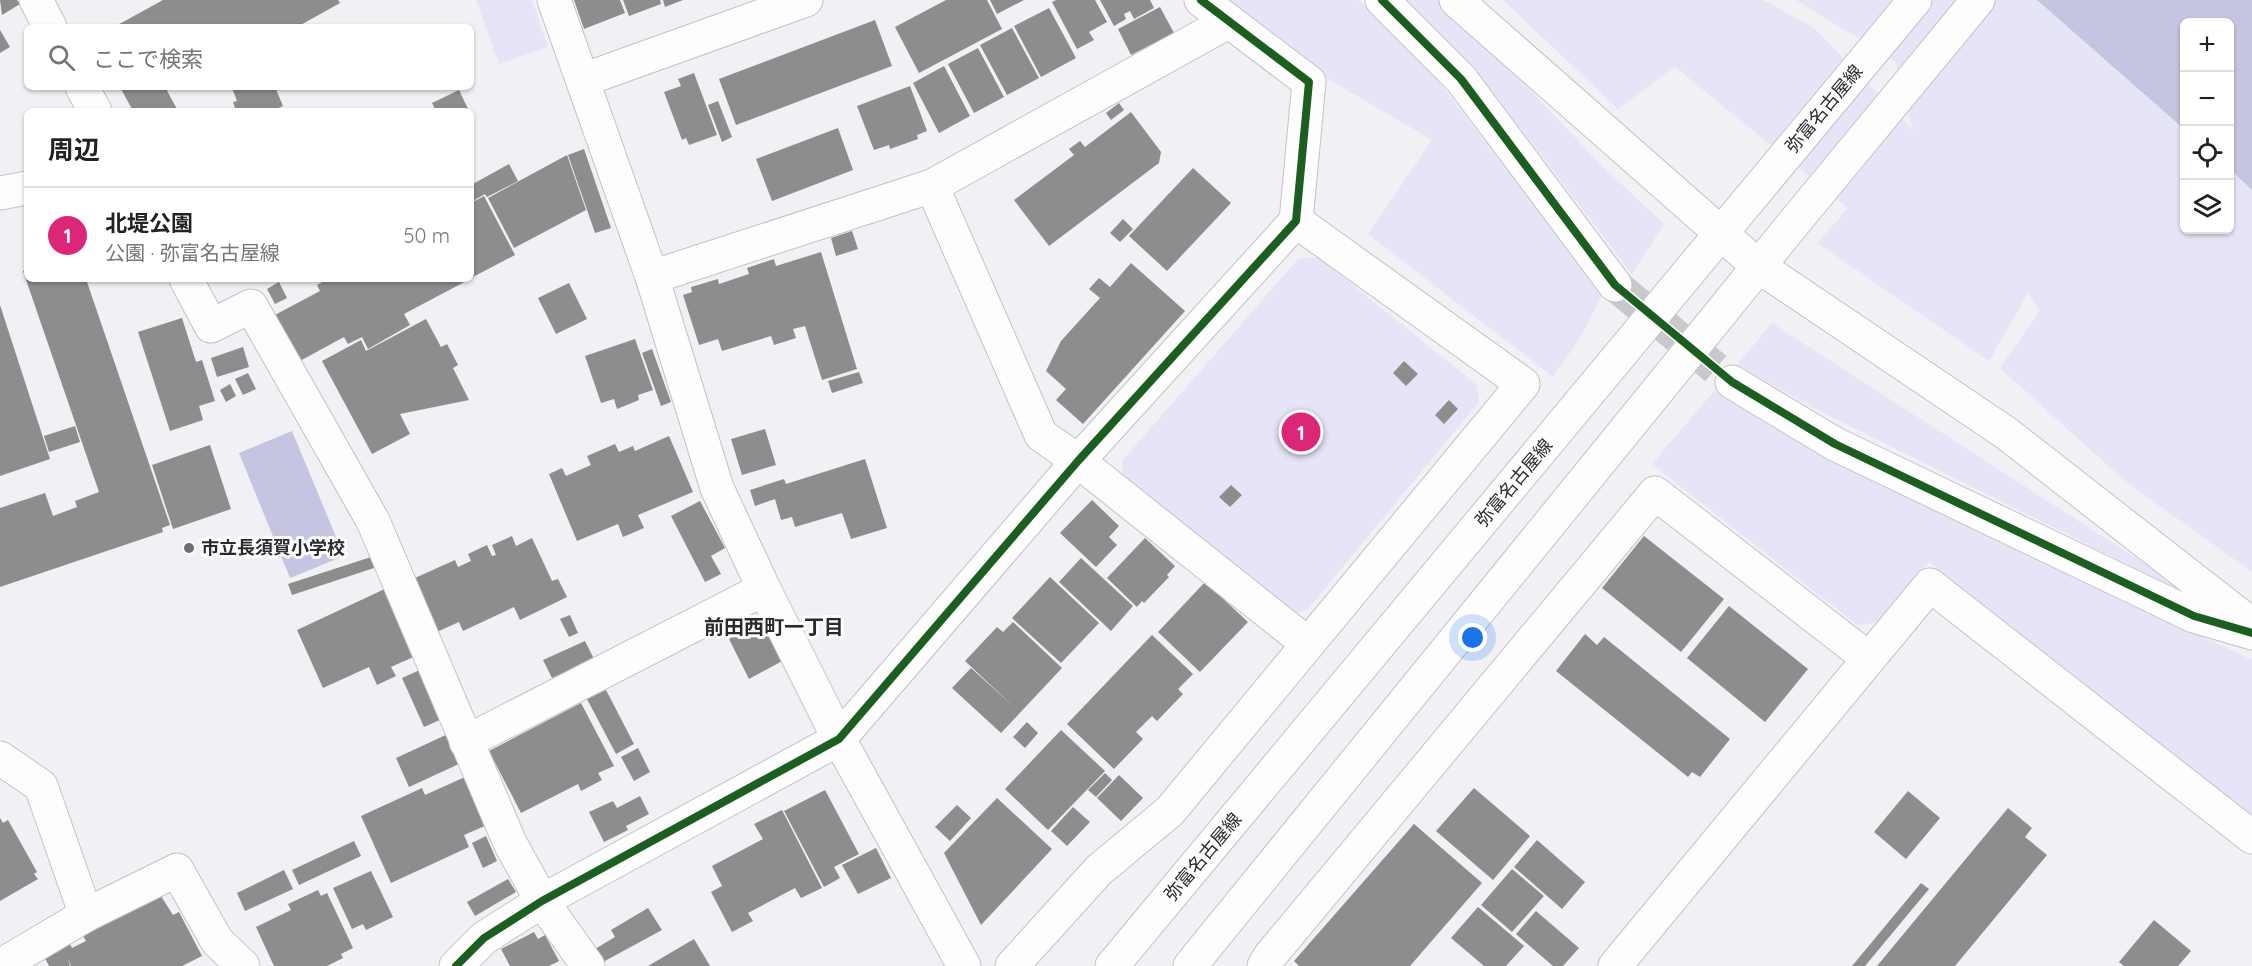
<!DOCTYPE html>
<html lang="ja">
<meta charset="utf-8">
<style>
:root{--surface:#fff;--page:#f6f6f6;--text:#222;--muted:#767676;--line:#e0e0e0;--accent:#db2777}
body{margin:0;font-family:Quicksand,"Noto Sans JP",sans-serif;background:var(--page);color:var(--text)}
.controls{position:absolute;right:18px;top:18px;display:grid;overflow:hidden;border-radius:9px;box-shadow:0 2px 4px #0004}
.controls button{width:54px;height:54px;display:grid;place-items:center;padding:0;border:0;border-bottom:2px solid var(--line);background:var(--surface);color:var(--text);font:30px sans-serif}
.you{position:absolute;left:1473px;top:638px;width:21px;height:21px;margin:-15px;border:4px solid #fff;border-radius:50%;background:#1a73e8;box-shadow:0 0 0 9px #1a73e833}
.badge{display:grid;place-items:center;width:39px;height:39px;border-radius:50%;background:var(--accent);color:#fff;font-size:20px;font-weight:700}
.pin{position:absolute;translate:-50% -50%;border:3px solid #fff;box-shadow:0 2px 6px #0006}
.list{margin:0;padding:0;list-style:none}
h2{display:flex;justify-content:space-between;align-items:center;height:78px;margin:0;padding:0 24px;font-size:26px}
h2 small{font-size:20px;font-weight:400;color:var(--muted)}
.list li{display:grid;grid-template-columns:39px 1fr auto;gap:18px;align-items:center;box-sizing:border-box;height:96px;padding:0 24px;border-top:2px solid var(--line)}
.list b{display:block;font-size:22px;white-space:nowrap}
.list p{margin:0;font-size:20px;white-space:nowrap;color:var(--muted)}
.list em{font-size:20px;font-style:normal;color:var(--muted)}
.icon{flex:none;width:33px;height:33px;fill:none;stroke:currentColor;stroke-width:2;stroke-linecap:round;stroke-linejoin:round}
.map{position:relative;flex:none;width:2252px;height:966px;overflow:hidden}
.search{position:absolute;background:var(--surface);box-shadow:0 2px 4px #0004;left:24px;top:24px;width:450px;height:66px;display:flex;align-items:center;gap:15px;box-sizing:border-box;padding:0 21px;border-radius:9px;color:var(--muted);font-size:22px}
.panel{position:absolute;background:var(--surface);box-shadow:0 2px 4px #0004;left:24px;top:108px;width:450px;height:174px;border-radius:9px}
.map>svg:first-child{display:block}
</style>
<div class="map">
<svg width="2252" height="966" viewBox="0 0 2252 966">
<rect width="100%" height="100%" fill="#f0f0f5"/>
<g fill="#e5e5f7">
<polygon points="476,0 532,0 548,47 499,64"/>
<polygon points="1228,0 1359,0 1421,58 1602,295 1580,338 1553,377 1368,234 1432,140 1328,79"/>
<polygon points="1406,0 1440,0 1463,19 1600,164 1664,224 1632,274 1476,70"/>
<polygon points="1503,0 1763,0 1813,27 1913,130 1895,61 1796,0 2037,0 2184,129 2184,230 2230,230 2230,169 2252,190 2252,572 2126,482 2000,368 2040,311 2028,293 1989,361 1817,243 1848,208 1675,67 1618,109"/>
<polygon points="1318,257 1477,385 1479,402 1309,608 1294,614 1123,475 1122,461 1298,259"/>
<polygon points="1772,323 2207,604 1818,410 1737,365"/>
<polygon points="1714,391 1833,460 2252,660 2252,816 1929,562 1882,622 1857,625 1652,464"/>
</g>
<g fill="#c5c5e1">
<polygon points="2037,0 2252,0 2252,190 2230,169 2230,22 2184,22 2184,129"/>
<polygon points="292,431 344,556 290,578 239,453"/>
</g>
<g fill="#8d8d8e">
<polygon points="0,0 17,0 20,4 2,15"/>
<polygon points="163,0 338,0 340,3 297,27 114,27"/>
<polygon points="574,0 620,0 625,13 584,29"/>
<polygon points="623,0 660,0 661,4 629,16"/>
<polygon points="663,0 683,0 665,7"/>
<polygon points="946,0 987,0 1002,29 919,73 895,27"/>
<polygon points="990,0 1024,0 997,14"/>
<polygon points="1056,0 1095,0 1107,22 1089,32 1094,40 1077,49 1052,2"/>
<polygon points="1100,0 1150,0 1154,8 1134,19 1130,11 1124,14 1126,19 1114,26"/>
<polygon points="1160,7 1174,33 1131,55 1118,29"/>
<polygon points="1049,8 1076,58 1041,77 1014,26"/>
<polygon points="875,20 892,66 736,125 719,79"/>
<polygon points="1012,28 1039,78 1007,95 980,45"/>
<polygon points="0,30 10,47 0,53"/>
<polygon points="978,48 1004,97 974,113 948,64"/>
<polygon points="944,66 970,116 939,133 913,83"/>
<polygon points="694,73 717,135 689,145 686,138 682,140 664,92 681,86 678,79"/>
<polygon points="910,86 927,131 917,135 918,139 890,149 889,145 874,150 857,106"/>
<polygon points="120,87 165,87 178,111 133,111"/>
<polygon points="234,87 275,87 283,106 272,111 236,111 233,102 237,101 232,88"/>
<polygon points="459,90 469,111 436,111 432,103"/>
<polygon points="718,101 732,137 722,142 708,105"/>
<polygon points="1119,103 1124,110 1111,120 1106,113"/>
<polygon points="1131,112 1161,152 1159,163 1049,246 1014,200 1074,155 1069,149 1080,141 1085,147"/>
<polygon points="838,128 853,170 772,201 756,159"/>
<polygon points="584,149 611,228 595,233 568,155"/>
<polygon points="567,155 586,210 514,248 488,198"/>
<polygon points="509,164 518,181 487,197 485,194 471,202 471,185"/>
<polygon points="1193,168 1231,203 1167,271 1129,236"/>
<polygon points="484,196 515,255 471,278 471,203"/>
<polygon points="1123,219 1133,229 1120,242 1110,233"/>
<polygon points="852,231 858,249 836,256 831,238"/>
<polygon points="821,252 857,369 822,380 805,326 793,329 796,338 774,345 771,336 722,351 718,339 699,345 683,295 692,292 691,287 718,279 719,284 749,274 747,268 774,259 776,266"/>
<polygon points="1131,263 1185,311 1083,424 1056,400 1066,389 1046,371 1061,341 1100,298 1089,289 1099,278 1110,287"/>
<polygon points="27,270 27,279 86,279 170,525 162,528 163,532 0,587 0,508 45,493 53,516 77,507 75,501 99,492 23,271"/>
<polygon points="328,279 470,279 404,314 410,325 368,349 362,337 348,344 344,337 298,362 273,316 320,291 317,285"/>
<polygon points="279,282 287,298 275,304 267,289"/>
<polygon points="569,283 587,319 556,334 538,298"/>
<polygon points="0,305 50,459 0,476"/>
<polygon points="182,318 196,362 202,360 215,401 199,406 203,420 170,431 138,332"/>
<polygon points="426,319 441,347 447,344 458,365 453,368 469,400 400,414 410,434 372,454 322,361 361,340 366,351"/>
<polygon points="635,339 653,390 638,395 639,400 617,409 614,399 601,403 585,356"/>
<polygon points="243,347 249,367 217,377 211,358"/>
<polygon points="652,349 671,402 661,406 642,353"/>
<polygon points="1404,361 1418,374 1406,386 1393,373"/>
<polygon points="859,372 863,383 832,393 828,381"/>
<polygon points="248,373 256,389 243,395 235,379"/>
<polygon points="230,384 236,396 226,402 220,390"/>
<polygon points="1449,400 1458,409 1444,424 1435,415"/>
<polygon points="75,426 80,442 49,452 44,436"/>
<polygon points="765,429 776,465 742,475 731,439"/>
<polygon points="669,436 693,492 638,515 644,528 623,537 618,524 577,541 549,474 562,468 566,476 591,465 587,456 615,444 619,452 633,446 635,451"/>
<polygon points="210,445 231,509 173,529 152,465"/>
<polygon points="865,459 887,528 851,539 842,513 795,527 792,517 781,520 775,499 755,506 750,490 784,479 786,484"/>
<polygon points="1231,485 1242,495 1230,507 1219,497"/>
<polygon points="1092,500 1119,526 1109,537 1117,545 1096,567 1060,533"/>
<polygon points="700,501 725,548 711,556 721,574 705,582 671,516"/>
<polygon points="512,536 516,546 532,538 552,581 558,579 567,597 520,620 514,607 463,631 459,622 430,635 406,582 455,560 458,567 471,561 468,554 487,545 492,556 496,555 492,545"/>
<polygon points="1644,536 1724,599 1681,652 1602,588"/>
<polygon points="1145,538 1175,566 1167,575 1169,577 1144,603 1142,601 1137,607 1107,578"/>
<polygon points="371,557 374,568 292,595 288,584"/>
<polygon points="1081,558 1133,606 1111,631 1059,582"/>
<polygon points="1050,577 1099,623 1061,663 1012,618"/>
<polygon points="1205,582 1248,622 1200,672 1158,632"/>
<polygon points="389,587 420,654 391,667 396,676 377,685 369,667 323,688 297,630"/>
<polygon points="1729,606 1808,669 1765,722 1687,658"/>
<polygon points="570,615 578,633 569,637 560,619"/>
<polygon points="763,619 784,660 749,679 728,637"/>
<polygon points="1013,622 1062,668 1001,733 952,688 971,668 1014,707 965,661 997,627 1003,632"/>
<polygon points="1585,634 1597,645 1604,637 1730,739 1700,777 1692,772 1688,777 1556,671"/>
<polygon points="1152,635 1193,674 1178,689 1183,694 1157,721 1152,716 1136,732 1143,739 1114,769 1067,724"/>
<polygon points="585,641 594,659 552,678 543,660"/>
<polygon points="422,669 444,718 424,727 402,678"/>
<polygon points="606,690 634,744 616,754 587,699"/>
<polygon points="581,703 614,766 598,773 602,780 581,791 578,784 521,813 489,751"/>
<polygon points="1027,722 1038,733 1025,748 1013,737"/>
<polygon points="1061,730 1105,771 1048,830 1005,789"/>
<polygon points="448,734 461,763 409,787 396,758"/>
<polygon points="638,748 650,772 634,781 621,757"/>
<polygon points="1105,773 1112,780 1096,797 1088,790"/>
<polygon points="1119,775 1143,798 1121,821 1097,798"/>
<polygon points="465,777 487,825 464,835 469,847 391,883 361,816 422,788 425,795"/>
<polygon points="1474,788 1530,836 1493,880 1436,831"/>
<polygon points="825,790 859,854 834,867 840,878 824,887 784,811"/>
<polygon points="1908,791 1940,818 1906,859 1874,832"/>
<polygon points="640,796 649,814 626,826 628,830 604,842 589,812 613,801 617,808"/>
<polygon points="997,798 1052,849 981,925 944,853"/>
<polygon points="957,805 971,818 950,841 935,827"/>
<polygon points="1073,807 1090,822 1067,846 1051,831"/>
<polygon points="2008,808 2032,828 2025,837 2047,855 1955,966 1877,966"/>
<polygon points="782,810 822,888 801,898 795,888 748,913 753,921 732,932 711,892 722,886 712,866 763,839 754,824"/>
<polygon points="0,818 3,823 8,820 37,872 34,874 38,879 0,901"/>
<polygon points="1414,824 1482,883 1410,966 1299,966 1294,961"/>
<polygon points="486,836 497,861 483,868 472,843"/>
<polygon points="1537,840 1585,882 1562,909 1514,867"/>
<polygon points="354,841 361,856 299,885 292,870"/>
<polygon points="876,848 891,878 858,894 842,865"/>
<polygon points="1512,869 1544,896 1512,932 1481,905"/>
<polygon points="284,870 293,889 245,911 237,893"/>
<polygon points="371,871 393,917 366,930 363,924 352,929 333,888"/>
<polygon points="508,879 516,892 475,916 467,902"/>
<polygon points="1921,883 1929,889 1865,966 1852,966"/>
<polygon points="318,890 321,896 327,893 353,948 341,954 343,958 327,966 274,966 256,927 291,910 288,904"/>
<polygon points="159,893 173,915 179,912 202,956 182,966 71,966 68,959 70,966 49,966 43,954 68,940 72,948 86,941 82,934"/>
<polygon points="1478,907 1524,946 1506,966 1484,966 1451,938"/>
<polygon points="648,908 662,930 603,962 595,949 615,937 611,930"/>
<polygon points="1536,911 1579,948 1563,966 1553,966 1516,934"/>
<polygon points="2154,920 2191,951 2178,966 2124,966 2119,962"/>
<polygon points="534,932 538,939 545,935 559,961 549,966 510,966 501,949"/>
<polygon points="694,939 710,966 648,966"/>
</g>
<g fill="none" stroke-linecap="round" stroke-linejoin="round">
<polyline stroke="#c8c8cd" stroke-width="33" stroke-dasharray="33 16" stroke-linecap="butt" points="1615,285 1732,382"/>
<defs>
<g id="street">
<polyline points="36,0 50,27"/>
<polyline points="554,0 652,277 717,488 764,589 839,739 964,966"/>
<polyline points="1382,0 1461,79 1615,285"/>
<polyline points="583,80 806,0"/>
<polyline points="82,87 95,111"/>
<polyline points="932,186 1041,435 1078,461 1308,644"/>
<polyline points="0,193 27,188"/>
<polyline points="1758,266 2006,433 2252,625"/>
<polyline points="652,277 932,186 1228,22"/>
<polyline points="186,279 211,326 251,306 373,521 510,843 542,901 588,966"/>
<polyline points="1732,382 1835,444 2194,616 2252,633"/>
<polyline points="466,742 764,589"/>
<polyline points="0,758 41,786 86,915"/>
<polyline points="0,966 86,915 177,870 217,941 243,966"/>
<polyline points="456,966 484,938 542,901 839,739 1078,461 1296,221 1309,82 1201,0"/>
<polyline points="1012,966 1099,870 1170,811 1523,384 1296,221"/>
<polyline points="1264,966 1270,956 1655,493 1868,658"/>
<polyline points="1615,966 1930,585 2252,837"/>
</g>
<polyline id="secondary" points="1456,0 1758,266"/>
<g id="primary">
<polyline points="1112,966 1915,0"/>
<polyline points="1190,966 1793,224 1978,0"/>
</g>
</defs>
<use href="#street" stroke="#c3c3c7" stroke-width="35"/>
<use href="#secondary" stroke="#c3c3c7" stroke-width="35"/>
<use href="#primary" stroke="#c3c3c7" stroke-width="35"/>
<use href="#street" stroke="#fdfdfe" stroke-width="33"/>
<use href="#secondary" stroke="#fdfdfe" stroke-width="33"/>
<use href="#primary" stroke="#fdfdfe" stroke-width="33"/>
<defs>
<g id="cycleway">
<polyline points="1382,0 1461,79 1615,285 1732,382 1835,444 2194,616 2252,633"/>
<polyline points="456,966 484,938 542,901 839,739 1078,461 1296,221 1309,82 1201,0"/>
</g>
</defs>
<use href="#cycleway" stroke="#fcfcfe" stroke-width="11"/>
<use href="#cycleway" stroke="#1b5e20" stroke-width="8"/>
</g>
<circle fill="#6f6f73" stroke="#fcfcfe" stroke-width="2" cx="189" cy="548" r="6"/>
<g text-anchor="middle" stroke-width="6" stroke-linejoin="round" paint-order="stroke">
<g font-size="18" fill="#2a2a2d" stroke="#fcfcfe">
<text transform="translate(1824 109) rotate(-50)" y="6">弥富名古屋線</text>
<text transform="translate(1514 483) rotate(-50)" y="6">弥富名古屋線</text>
<text transform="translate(1203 857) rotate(-50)" y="6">弥富名古屋線</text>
</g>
<g font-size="18" font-weight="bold" fill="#2a2a2d" stroke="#fcfcfe" text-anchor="start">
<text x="201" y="554">市立長須賀小学校</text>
</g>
<g font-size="20" font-weight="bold" fill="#2a2a2d" stroke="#fcfcfe">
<text x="774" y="634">前田西町一丁目</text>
</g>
</g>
</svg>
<div class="controls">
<button>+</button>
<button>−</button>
<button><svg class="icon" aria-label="locate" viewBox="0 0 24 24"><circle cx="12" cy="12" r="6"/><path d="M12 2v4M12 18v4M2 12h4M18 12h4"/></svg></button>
<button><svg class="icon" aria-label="layers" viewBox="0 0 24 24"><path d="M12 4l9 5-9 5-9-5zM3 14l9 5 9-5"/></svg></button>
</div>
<div class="you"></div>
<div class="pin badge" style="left:1301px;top:432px">1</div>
<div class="search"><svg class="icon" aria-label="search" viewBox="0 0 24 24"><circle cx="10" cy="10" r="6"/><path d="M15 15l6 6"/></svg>ここで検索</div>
<section class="panel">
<h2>周辺<small></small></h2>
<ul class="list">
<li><span class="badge">1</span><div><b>北堤公園</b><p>公園 · 弥富名古屋線</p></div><em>50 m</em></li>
</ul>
</section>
</div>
